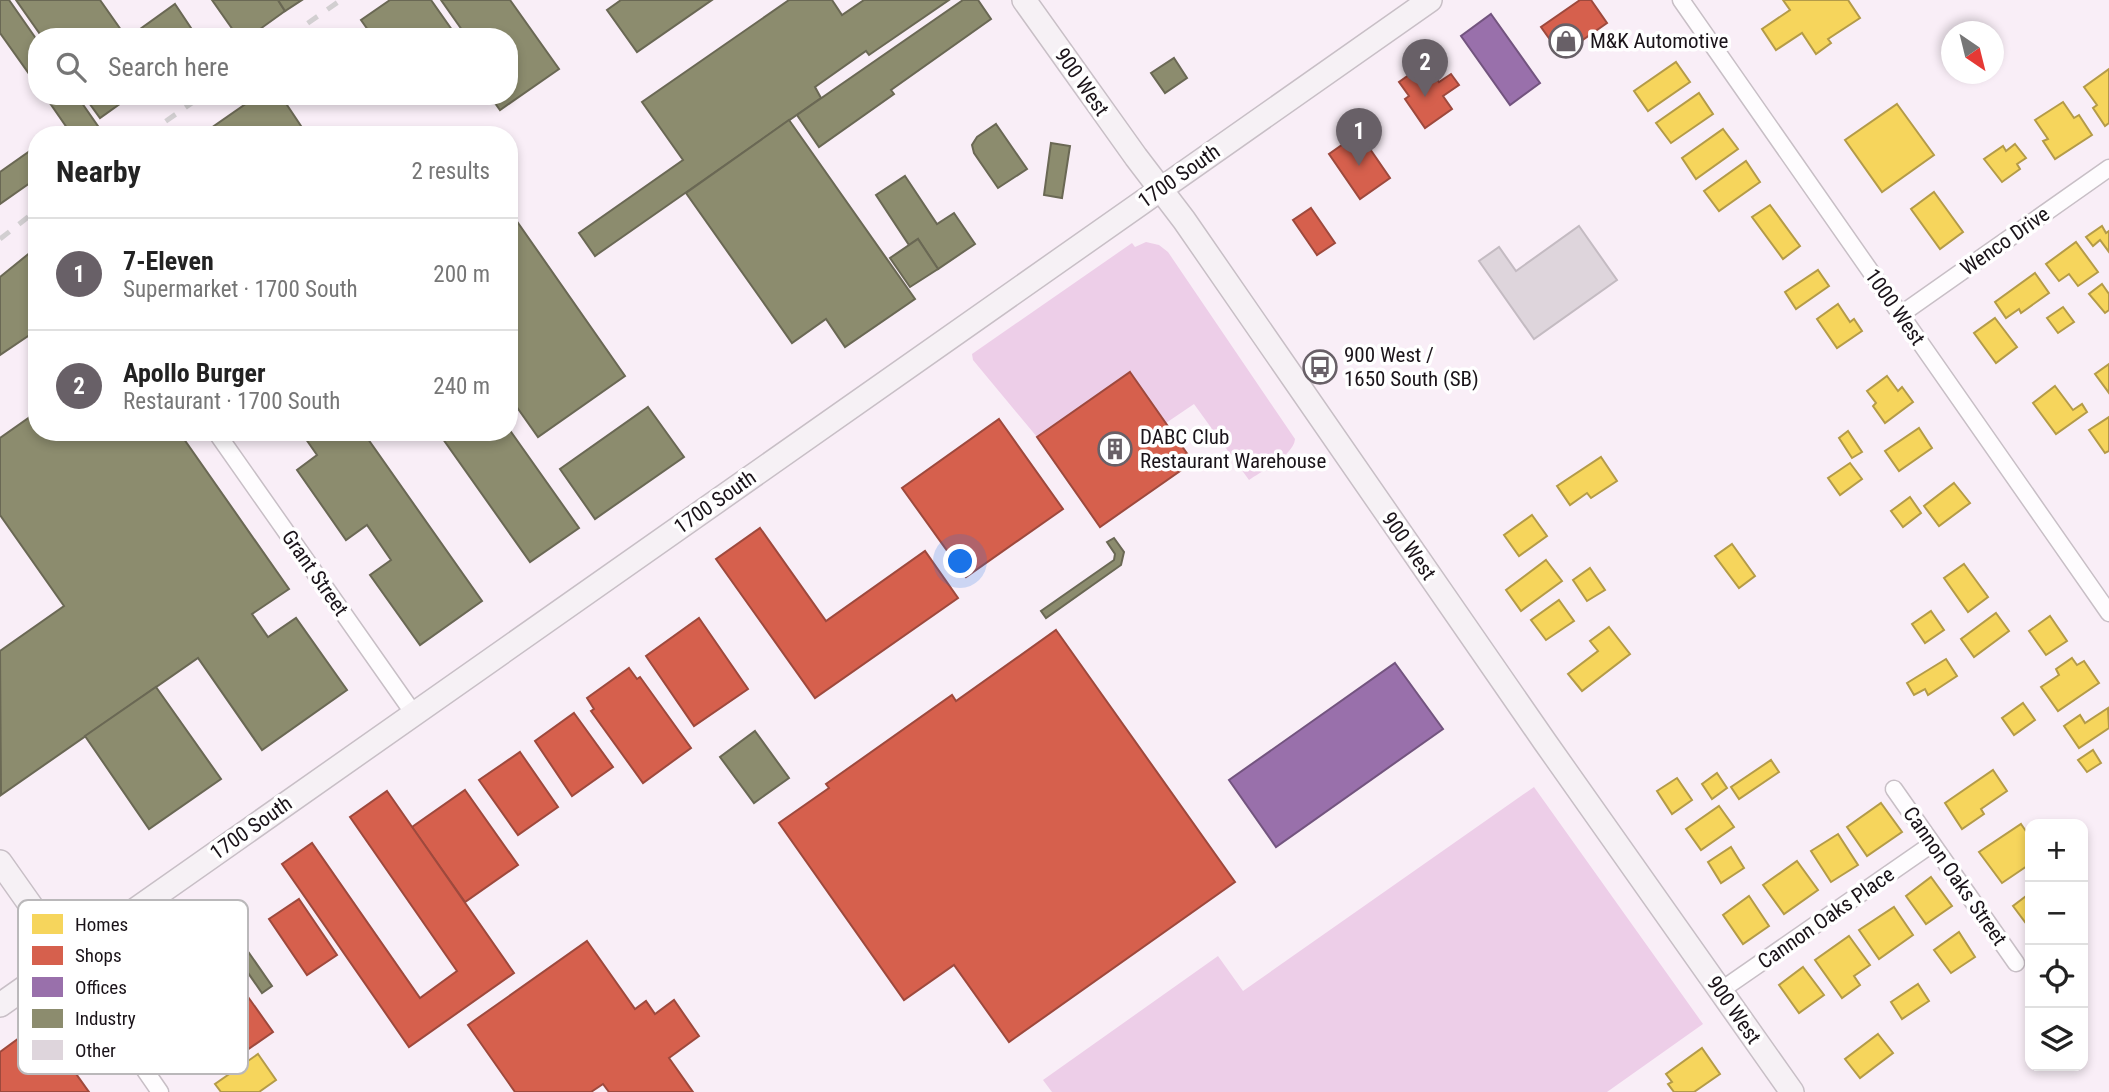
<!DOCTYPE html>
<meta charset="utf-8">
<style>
:root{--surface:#fff;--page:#f2f2f2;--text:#222;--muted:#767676;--line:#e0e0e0;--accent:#686067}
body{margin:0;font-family:"Roboto Condensed",sans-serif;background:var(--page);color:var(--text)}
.controls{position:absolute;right:21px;bottom:21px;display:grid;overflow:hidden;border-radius:14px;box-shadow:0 4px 10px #0003}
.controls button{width:63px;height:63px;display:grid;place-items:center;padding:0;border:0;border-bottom:2px solid var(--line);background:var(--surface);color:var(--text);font:35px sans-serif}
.compass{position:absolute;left:1941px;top:21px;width:63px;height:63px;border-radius:50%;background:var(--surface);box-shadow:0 4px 10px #0003;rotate:145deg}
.you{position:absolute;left:961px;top:562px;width:24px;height:24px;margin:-18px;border:5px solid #fff;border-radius:50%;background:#1a73e8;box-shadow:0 0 0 10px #1a73e833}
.badge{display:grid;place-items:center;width:46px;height:46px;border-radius:50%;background:var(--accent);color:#fff;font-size:23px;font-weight:700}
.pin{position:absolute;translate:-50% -58px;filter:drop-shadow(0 2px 4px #0008)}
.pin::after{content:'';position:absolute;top:37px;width:24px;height:21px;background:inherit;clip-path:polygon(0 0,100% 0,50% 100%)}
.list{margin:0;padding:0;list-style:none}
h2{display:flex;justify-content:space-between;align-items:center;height:91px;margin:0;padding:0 28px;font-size:30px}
h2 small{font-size:23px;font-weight:400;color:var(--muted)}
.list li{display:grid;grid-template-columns:46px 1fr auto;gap:21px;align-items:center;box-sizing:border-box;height:112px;padding:0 28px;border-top:2px solid var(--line)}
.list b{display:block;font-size:26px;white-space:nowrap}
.list p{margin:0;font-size:23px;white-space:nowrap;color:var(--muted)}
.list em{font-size:23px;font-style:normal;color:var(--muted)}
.icon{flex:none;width:38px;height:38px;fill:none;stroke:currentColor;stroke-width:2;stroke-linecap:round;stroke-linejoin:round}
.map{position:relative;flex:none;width:2109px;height:1092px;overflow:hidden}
.search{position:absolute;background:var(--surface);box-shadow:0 4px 10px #0003;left:28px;top:28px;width:490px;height:77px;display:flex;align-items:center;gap:18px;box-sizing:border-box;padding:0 24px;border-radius:28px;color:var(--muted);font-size:26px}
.panel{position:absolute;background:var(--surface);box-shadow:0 4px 10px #0003;left:28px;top:126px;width:490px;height:315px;border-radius:28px}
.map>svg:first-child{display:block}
</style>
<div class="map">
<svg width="2109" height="1092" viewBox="0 0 2109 1092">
<rect width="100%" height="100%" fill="#f9eef7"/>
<g fill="#edcee8">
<path d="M1146 242 1159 245 1168 252 1295 439C1294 455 1262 471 1249 480L1194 404 1166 423 1130 372 1037 437 973 360 972 354 1132 243 1135 247Z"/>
<polygon points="1534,787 1703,1024 1607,1092 1052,1092 1043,1080 1218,956 1243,991"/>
</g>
<g fill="#f6d55c" stroke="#b49b48" stroke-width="2">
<polygon points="1783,0 1848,0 1860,18 1828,39 1831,43 1816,54 1802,33 1776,50 1762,29 1790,10"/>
<polygon points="1676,62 1690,82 1648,111 1634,91"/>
<polygon points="2109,69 2109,123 2105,126 2093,108 2097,105 2084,87"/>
<polygon points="1699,93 1713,114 1671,143 1656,123"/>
<polygon points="2063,102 2074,118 2079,115 2092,135 2055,159 2043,141 2048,139 2035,120"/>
<polygon points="1897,104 1934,155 1882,192 1845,140"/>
<polygon points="1723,129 1738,149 1696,179 1682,158"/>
<polygon points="2015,144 2026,158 2017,164 2020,169 2002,182 1984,159 2003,146 2006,151"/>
<polygon points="1746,161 1760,182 1719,211 1704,191"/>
<polygon points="1934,192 1963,232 1940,249 1911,209"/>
<polygon points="1770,205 1800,246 1783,259 1752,217"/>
<polygon points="2102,226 2106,233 2109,231 2109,252 2100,240 2093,246 2086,237"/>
<polygon points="2076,242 2098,272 2078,286 2069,274 2059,281 2046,264"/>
<polygon points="1818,270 1829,286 1796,309 1785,292"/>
<polygon points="2035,273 2049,293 2021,313 2019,309 2006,318 1995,302"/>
<polygon points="2102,284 2109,294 2109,310 2105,313 2089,294"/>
<polygon points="1838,304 1850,322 1854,319 1862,331 1837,348 1817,319"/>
<polygon points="2063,307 2074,322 2058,333 2047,318"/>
<polygon points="1995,318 2017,347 1996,363 1974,333"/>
<polygon points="2109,364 2109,393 2095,374"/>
<polygon points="1887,376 1898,391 1902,387 1913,402 1885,423 1873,406 1876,403 1867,391"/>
<polygon points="2055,386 2073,410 2082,404 2087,412 2056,434 2033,403"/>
<polygon points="2109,417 2109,451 2105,453 2089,430"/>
<polygon points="1919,428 1932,448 1899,471 1885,451"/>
<polygon points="1848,431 1862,452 1852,458 1839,438"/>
<polygon points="1601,457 1617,481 1591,498 1587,493 1570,505 1557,486"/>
<polygon points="1850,463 1862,479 1840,495 1828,478"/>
<polygon points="1954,483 1970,503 1939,526 1924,506"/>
<polygon points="1910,497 1921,513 1903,527 1891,511"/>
<polygon points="1532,515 1547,536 1519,556 1504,535"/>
<polygon points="1732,544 1755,576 1739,588 1715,556"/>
<polygon points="1546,560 1562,581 1521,611 1506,590"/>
<polygon points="1964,564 1988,597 1968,612 1944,578"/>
<polygon points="1590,568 1605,590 1587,601 1573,580"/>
<polygon points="1559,600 1574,621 1546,640 1531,620"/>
<polygon points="1931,611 1944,630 1925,643 1912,624"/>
<polygon points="1996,613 2009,631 1974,657 1961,639"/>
<polygon points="2050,616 2067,641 2046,655 2029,631"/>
<polygon points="1609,627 1630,654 1582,691 1568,674 1598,651 1590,641"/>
<polygon points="2072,658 2077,665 2084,661 2099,683 2058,711 2041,687 2059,675 2056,669"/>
<polygon points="1946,659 1957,676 1928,695 1925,689 1914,695 1907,683"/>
<polygon points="2023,703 2035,720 2014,735 2002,718"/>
<polygon points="2108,708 2109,728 2079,748 2064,726 2080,715 2085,723"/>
<polygon points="2093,750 2101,763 2087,772 2078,760"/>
<polygon points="1771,760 1779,772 1739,799 1731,787"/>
<polygon points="1993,770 2007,791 1981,809 1984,814 1962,829 1945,803"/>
<polygon points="1717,773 1727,788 1712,799 1702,784"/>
<polygon points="1677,778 1692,800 1672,814 1657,791"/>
<polygon points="1881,803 1902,832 1867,856 1847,827"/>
<polygon points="1719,806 1734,827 1701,850 1686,829"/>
<polygon points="2021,824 2030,837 2030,864 2002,883 1979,852"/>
<polygon points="1838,834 1858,865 1831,882 1811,851"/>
<polygon points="1731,847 1744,868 1721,883 1708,862"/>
<polygon points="1797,861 1818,890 1784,914 1763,885"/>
<polygon points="1931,877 1952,906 1926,924 1906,896"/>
<polygon points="2030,893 2030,918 2025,922 2013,906"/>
<polygon points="1749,896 1769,926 1743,944 1723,915"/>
<polygon points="1894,907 1913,935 1879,959 1859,930"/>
<polygon points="1959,932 1975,957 1951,973 1934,950"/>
<polygon points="1849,936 1870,965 1854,976 1860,985 1842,998 1815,960"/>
<polygon points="1803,967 1824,995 1799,1013 1779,985"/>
<polygon points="1918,984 1929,1001 1902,1019 1891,1002"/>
<polygon points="1878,1034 1893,1053 1860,1078 1845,1059"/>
<polygon points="1702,1048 1720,1074 1694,1092 1674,1092 1668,1084 1672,1082 1666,1074"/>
<polygon points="258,1054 276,1080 259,1092 221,1092 215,1084"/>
</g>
<g fill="#d6604d" stroke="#9e493d" stroke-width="2">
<polygon points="1580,0 1591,0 1607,23 1561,55 1541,27"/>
<polygon points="1423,65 1432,78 1435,76 1439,82 1451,74 1459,85 1443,96 1452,109 1425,128 1405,99 1409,96 1399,82"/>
<polygon points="1359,133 1390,178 1360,199 1329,154"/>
<polygon points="1311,208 1335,243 1317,255 1293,220"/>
<polygon points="1130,372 1193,462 1100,527 1037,437"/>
<polygon points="999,419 1063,509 966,577 902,488"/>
<polygon points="760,528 826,621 925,551 958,598 815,698 716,559"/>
<polygon points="699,618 748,689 694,726 646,656"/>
<polygon points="1056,630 1235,882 1009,1042 954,965 904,1000 779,823 829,788 826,784 952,695 956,701"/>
<polygon points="629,668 637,679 640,677 691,748 643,783 591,711 594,709 587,698"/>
<polygon points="574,713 613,767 572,796 535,741"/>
<polygon points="520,752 558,807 518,835 479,780"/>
<polygon points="465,790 518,865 465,902 412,827"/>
<polygon points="387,791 514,973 409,1047 282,864 312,843 420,998 457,971 350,817"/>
<polygon points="299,899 337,955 307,975 269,919"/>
<polygon points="199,928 273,1032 237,1057 164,953"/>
<polygon points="587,941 635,1009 646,1001 655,1014 674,1000 699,1036 669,1058 693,1092 609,1092 603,1084 591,1092 515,1092 468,1025"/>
<polygon points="26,1033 35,1046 49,1036 89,1092 0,1092 0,1052"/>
</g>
<g fill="#9970ab" stroke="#73547f" stroke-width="2">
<polygon points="1491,14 1540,83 1510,105 1461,36"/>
<polygon points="1395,663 1443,729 1276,847 1229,780"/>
</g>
<g fill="#8c8c6e" stroke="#6a6854" stroke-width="2">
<polygon points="0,0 9,0 37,40 37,85 0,33"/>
<polygon points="16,0 100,0 126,37 42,37"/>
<polygon points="212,0 278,0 285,11 249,37 238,37"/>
<polygon points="278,0 302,0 285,11"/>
<polygon points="390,0 431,0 457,37 373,37 361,20"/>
<polygon points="441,0 510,0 559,69 500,110 490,96 509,96 509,37 467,37"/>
<polygon points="621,0 712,0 637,52 607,10"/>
<polygon points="789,0 832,0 842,15 864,0 949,0 869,55 866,51 815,87 821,98 595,256 579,233 683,160 642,102"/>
<polygon points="963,0 978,0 991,19 891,90 894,94 819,147 797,115"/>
<polygon points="175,4 197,37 129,37"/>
<polygon points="1174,58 1187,78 1165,93 1151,73"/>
<polygon points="45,96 77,96 102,132 99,135 72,135"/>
<polygon points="84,96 131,96 100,118"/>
<polygon points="257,96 281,96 307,135 201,135"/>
<polygon points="789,120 915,299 845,347 826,319 792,343 686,193"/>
<polygon points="996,124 1027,169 998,188 974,153 972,145 977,137"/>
<polygon points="1051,143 1070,146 1062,198 1044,195"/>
<polygon points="37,146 37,178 0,204 0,172"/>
<polygon points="905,176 937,224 954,213 975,244 938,269 918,239 909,245 876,195"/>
<polygon points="509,210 625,376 538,437 509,396"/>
<polygon points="918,239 938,269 910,287 890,258"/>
<polygon points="37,247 37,330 0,355 0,277"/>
<polygon points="648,407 684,457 595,519 560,469"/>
<polygon points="37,412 37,432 179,432 289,589 252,614 268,637 296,618 347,690 262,750 198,658 1,795 0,651 64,606 0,515 0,438"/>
<polygon points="509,429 579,528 530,562 438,432 509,432"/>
<polygon points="301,432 363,432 482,601 420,645 370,575 391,560 367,525 346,540 297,470 317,455"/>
<polygon points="1114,538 1124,552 1121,565 1046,618 1041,611 1114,560 1115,554 1107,542"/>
<polygon points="156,687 221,779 149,829 85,736"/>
<polygon points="755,731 789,778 754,803 720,757"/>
<polygon points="240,940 272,986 262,993 230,947"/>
</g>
<polygon fill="#ded5dc" stroke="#c4bbc2" stroke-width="2" points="1579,226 1617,280 1534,339 1479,261 1499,247 1516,271"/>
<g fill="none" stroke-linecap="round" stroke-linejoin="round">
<defs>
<g id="street">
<polyline points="1681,0 2109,613"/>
<polyline points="1900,315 2109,168"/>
<polyline points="216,432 414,714"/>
<polyline points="1894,789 2016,963"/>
<polyline points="67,957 160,1092"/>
<polyline points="1720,991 1932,844"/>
</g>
<g id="secondary">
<polyline points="1024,0 1136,157 1184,220 1545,742 1792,1092"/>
<polyline points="0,862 67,957"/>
<polyline points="0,1005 1430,0"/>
</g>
</defs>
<use href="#street" stroke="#c8bfc6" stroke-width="19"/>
<use href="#secondary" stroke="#c8bfc6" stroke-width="26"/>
<use href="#street" stroke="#fefcfe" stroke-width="16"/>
<use href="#secondary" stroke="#f6f1f5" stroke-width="23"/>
<g stroke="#d2cfd1" stroke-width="5" stroke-dasharray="12 12" stroke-linecap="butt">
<polyline points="288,37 341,0"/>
<polyline points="146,135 202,96"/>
<polyline points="0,239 37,210"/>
</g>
</g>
<defs>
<symbol id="shop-ring" viewBox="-11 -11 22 22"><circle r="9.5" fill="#fff" stroke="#686067" stroke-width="1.5"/><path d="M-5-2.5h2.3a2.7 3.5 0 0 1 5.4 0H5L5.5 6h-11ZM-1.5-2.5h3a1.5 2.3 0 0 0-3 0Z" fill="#686067"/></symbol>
<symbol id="bus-ring" viewBox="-11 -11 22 22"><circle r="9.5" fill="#fff" stroke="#686067" stroke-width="1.5"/><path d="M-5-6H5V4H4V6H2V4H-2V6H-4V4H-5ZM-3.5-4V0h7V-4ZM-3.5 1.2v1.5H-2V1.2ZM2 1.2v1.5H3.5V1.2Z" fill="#686067"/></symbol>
<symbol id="building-ring" viewBox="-11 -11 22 22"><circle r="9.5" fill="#fff" stroke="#686067" stroke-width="1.5"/><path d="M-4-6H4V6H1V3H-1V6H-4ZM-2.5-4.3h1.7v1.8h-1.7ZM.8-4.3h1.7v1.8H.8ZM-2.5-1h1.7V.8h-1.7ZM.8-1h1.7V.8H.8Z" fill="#686067"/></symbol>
</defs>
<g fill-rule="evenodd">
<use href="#shop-ring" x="1547" y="22" width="38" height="38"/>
<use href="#bus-ring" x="1301" y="348" width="38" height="38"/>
<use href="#building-ring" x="1096" y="430" width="38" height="38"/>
</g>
<g text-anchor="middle" stroke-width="7" stroke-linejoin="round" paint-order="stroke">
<g font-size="21" fill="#1a1319" stroke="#fff" text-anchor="start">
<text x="1590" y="48">M&amp;K Automotive</text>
<text x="1344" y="362">900 West /<tspan x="1344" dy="24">1650 South (SB)</tspan></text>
<text x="1140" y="444">DABC Club<tspan x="1140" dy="24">Restaurant Warehouse</tspan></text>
</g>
<g font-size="21" fill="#1a1319" stroke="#fff">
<text transform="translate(1082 82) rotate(55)" y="7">900 West</text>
<text transform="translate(1179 176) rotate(-35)" y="7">1700 South</text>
<text transform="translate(2005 241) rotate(-35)" y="7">Wenco Drive</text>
<text transform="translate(1895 307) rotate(55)" y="7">1000 West</text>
<text transform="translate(715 502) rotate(-35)" y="7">1700 South</text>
<text transform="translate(1409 546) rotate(55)" y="7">900 West</text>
<text transform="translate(315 573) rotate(55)" y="7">Grant Street</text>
<text transform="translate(251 828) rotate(-35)" y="7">1700 South</text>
<text transform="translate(1955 876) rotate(55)" y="7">Cannon Oaks Street</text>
<text transform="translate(1826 918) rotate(-35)" y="7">Cannon Oaks Place</text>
<text transform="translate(1734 1010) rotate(55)" y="7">900 West</text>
</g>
</g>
<rect x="18" y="900" width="230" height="174" rx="10" fill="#fff" stroke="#bab8ba" stroke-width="2"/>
<rect x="32" y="914" width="31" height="20" fill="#f6d55c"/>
<rect x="32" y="946" width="31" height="19" fill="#d6604d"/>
<rect x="32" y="977" width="31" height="20" fill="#9970ab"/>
<rect x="32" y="1009" width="31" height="19" fill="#8c8c6e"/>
<rect x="32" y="1040" width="31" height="20" fill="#ded5dc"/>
<g font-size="19" fill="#1a1319">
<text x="75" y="931">Homes</text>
<text x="75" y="962">Shops</text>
<text x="75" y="994">Offices</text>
<text x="75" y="1025">Industry</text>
<text x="75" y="1057">Other</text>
</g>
</svg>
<div class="controls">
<button>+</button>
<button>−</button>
<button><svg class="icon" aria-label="locate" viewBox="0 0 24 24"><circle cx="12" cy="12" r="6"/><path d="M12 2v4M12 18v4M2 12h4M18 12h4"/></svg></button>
<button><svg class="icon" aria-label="layers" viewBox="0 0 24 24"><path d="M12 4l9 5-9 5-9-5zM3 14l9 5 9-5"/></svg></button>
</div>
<svg class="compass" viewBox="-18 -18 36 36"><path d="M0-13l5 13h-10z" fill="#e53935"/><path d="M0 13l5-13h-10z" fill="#767676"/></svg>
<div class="you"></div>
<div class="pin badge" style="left:1359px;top:166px">1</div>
<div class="pin badge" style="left:1425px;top:97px">2</div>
<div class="search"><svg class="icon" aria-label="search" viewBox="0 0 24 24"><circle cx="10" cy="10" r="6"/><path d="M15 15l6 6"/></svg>Search here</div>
<section class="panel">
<h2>Nearby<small>2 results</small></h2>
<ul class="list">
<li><span class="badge">1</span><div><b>7-Eleven</b><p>Supermarket · 1700 South</p></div><em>200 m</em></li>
<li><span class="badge">2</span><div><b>Apollo Burger</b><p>Restaurant · 1700 South</p></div><em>240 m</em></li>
</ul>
</section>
</div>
